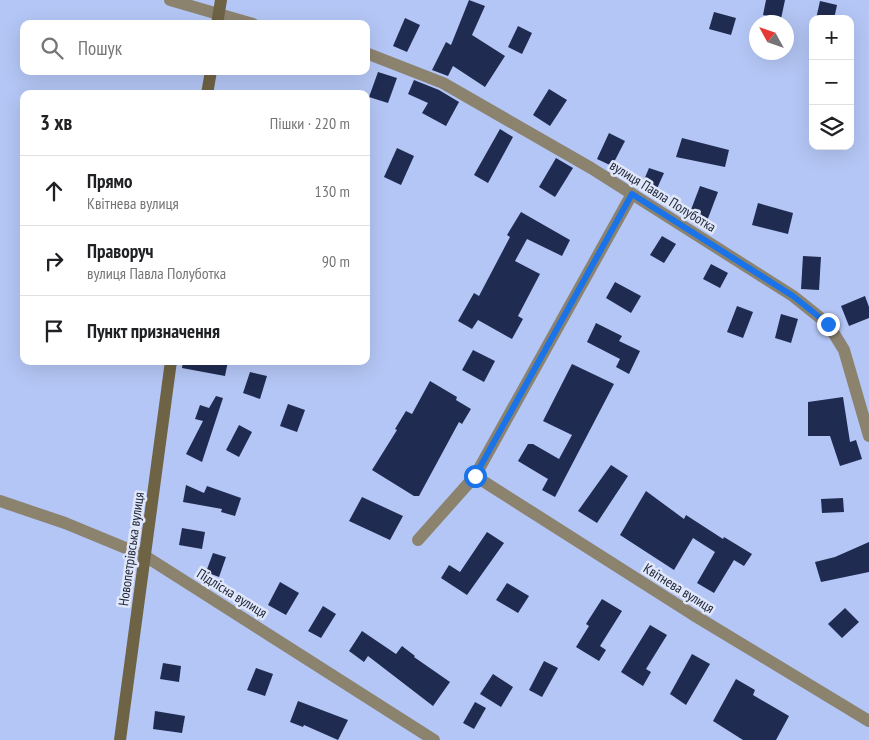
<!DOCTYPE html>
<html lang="uk">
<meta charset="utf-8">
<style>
:root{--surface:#fff;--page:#f6f6f6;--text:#202124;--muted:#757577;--line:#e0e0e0}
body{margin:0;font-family:"PT Sans Narrow",sans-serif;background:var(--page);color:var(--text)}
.controls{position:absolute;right:15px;top:15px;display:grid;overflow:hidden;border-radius:10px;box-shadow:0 5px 20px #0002}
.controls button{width:45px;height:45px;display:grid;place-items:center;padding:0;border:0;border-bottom:1px solid var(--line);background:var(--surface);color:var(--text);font:25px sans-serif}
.compass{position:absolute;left:749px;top:15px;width:45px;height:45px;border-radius:50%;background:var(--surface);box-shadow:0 5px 20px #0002;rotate:310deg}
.stop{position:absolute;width:15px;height:15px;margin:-11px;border:4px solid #1a73e8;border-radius:50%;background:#fff}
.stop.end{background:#1a73e8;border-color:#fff;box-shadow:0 1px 5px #0008}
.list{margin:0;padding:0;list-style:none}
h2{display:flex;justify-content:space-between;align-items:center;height:65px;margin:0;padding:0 20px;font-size:21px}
h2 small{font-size:16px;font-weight:400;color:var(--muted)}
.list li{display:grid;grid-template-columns:32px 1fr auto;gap:15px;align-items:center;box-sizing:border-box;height:70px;padding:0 20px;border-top:1px solid var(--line)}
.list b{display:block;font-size:19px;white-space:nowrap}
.list p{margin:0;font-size:16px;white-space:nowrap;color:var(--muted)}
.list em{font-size:16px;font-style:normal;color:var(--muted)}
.icon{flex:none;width:28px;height:28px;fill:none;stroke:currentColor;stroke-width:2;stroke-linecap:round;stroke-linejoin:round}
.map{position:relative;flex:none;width:869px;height:740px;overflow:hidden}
.search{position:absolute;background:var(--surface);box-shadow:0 5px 20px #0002;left:20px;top:20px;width:350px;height:55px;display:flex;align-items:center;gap:12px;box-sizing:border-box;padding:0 18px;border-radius:10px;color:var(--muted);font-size:19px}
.panel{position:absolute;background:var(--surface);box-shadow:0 5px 20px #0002;left:20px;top:90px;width:350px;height:275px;border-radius:10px}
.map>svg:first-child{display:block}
</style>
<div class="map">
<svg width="869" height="740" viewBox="0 0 869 740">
<rect width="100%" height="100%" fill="#b4c6f5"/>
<g fill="#1f2b50">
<polygon points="469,0 485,6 472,35 505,56 485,87 453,66 448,76 432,70 446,42 451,45"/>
<polygon points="766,0 785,0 781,19 763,15"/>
<polygon points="820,1 837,5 834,19 816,19"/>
<polygon points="714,12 736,18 731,35 709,29"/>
<polygon points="405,18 420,25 407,52 393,46"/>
<polygon points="518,26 532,33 522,54 508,47"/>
<polygon points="378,72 397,78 388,103 369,97"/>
<polygon points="414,80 439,90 459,102 446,126 422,113 428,103 408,94"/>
<polygon points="549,89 567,100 550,126 533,115"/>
<polygon points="500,129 513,137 488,183 474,175"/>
<polygon points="609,133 625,141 612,166 597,159"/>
<polygon points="682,138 729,150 725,167 676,157"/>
<polygon points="397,148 414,156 401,185 384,177"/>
<polygon points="556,158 573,168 555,197 539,187"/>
<polygon points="649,168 664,173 655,193 641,187"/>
<polygon points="700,186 718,192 707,221 689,215"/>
<polygon points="758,203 793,213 788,234 752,225"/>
<polygon points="521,212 570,240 562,256 527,239 515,261 540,274 518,316 523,319 512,339 478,320 472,329 458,321 474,293 479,296 510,237 507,235"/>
<polygon points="662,236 676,244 664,263 650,255"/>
<polygon points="803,256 821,257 819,290 801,289"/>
<polygon points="711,264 728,273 720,288 703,279"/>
<polygon points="615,282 641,296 631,313 606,298"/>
<polygon points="865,296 869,307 869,318 849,326 841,306"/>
<polygon points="737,306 753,312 743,338 727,332"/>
<polygon points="781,314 798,319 791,343 775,338"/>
<polygon points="596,323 622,336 619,341 640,351 629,374 616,367 620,359 587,342"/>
<polygon points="473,350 495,361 484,382 462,370"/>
<polygon points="183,361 228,361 225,376 182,368"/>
<polygon points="572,364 614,384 555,497 542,490 548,479 518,461 528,444 533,444 559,459 572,435 543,421"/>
<polygon points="250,372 267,376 260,399 243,393"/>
<polygon points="430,381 457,397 456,400 471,409 462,424 459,422 419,496 414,496 372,470 397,430 395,429 406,411 412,414"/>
<polygon points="216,396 223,398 202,462 186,454 203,421 195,419 200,405 209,408"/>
<polygon points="843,397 850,442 856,440 862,459 840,466 830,436 808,436 808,402"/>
<polygon points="288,404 305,410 297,432 280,426"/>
<polygon points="239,425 252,432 239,457 226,450"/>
<polygon points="611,465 628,476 597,523 578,511"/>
<polygon points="186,485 204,493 207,486 241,498 235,516 221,512 222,509 183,502"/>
<polygon points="646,491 684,519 686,515 723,539 724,537 752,554 744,566 734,560 714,593 697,583 715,552 693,538 674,570 620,535"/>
<polygon points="362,497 403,516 390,540 349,521"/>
<polygon points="843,498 844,512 822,513 821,499"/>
<polygon points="182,528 205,532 202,549 179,545"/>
<polygon points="487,532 504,543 467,595 441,578 449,565 460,572"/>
<polygon points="869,542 869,572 821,582 815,562 835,557"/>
<polygon points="213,553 226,557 219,577 206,572"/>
<polygon points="280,582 299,593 286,615 268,605"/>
<polygon points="507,583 529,596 518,613 496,600"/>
<polygon points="602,599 622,611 600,646 606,650 599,661 576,647 589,626 586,624"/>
<polygon points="323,606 336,614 321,638 308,631"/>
<polygon points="845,608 859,622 842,638 828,624"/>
<polygon points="650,625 667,635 646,669 651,672 643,686 621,672"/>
<polygon points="362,631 396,654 402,646 415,656 414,657 450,682 433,706 368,656 364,662 349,651"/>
<polygon points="692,654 710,664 686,705 670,694"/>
<polygon points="544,661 558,668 542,697 529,690"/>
<polygon points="163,663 181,666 179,682 160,679"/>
<polygon points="256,668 273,674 265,696 247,690"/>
<polygon points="493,674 513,687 501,707 480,694"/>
<polygon points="736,679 755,690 753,695 789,716 776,740 743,740 713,721"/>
<polygon points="298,701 348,720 338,740 304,725 303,727 290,722"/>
<polygon points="475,702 486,708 474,729 463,723"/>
<polygon points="155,711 185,716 182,733 153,729"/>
</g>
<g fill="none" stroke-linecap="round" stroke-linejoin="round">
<g stroke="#8c836f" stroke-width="12">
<polyline points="170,0 253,24"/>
<polyline points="366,53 443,83 591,168 793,296 828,324 844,350 869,436"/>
<polyline points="475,476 692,614 869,721"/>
<polyline points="0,501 65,523 145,556 434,740"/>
<polyline points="418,540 475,476 632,194"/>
</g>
<g stroke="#6f6345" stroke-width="12">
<polyline points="217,24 221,0"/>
<polyline points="207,94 211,71"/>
<polyline points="120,740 171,361"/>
</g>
</g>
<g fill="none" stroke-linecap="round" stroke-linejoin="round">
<polyline stroke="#1a73e8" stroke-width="6" points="475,476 632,194 793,296 828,324"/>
</g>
<g text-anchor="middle" stroke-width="5" stroke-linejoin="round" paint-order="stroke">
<g font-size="14" fill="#1b2233" stroke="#e0e7fb">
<text transform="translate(663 196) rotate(32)" y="5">вулиця Павла Полуботка</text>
<text transform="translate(131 549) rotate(-82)" y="5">Новопетрівська вулиця</text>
<text transform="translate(679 588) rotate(32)" y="5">Квітнева вулиця</text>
<text transform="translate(232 593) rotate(32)" y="5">Підлісна вулиця</text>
</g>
</g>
</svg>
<div class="controls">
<button>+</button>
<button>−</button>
<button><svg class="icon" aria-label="layers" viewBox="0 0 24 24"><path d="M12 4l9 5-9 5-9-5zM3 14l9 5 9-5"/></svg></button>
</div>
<svg class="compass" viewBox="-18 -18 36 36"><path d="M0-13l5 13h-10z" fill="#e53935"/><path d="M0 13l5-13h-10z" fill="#757577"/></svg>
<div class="stop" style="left:475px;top:476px"></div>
<div class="stop end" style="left:828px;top:324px"></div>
<div class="search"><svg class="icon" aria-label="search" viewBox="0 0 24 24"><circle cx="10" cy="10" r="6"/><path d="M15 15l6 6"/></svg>Пошук</div>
<section class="panel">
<h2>3 хв<small>Пішки · 220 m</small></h2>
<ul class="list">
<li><svg class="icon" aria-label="ahead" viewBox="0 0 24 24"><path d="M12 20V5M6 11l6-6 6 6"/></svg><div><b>Прямо</b><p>Квітнева вулиця</p></div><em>130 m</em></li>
<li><svg class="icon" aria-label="right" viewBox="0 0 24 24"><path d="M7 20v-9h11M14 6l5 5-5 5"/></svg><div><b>Праворуч</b><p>вулиця Павла Полуботка</p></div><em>90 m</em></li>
<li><svg class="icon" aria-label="arrive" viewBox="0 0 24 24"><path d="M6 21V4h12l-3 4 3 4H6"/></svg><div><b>Пункт призначення</b></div></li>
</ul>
</section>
</div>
